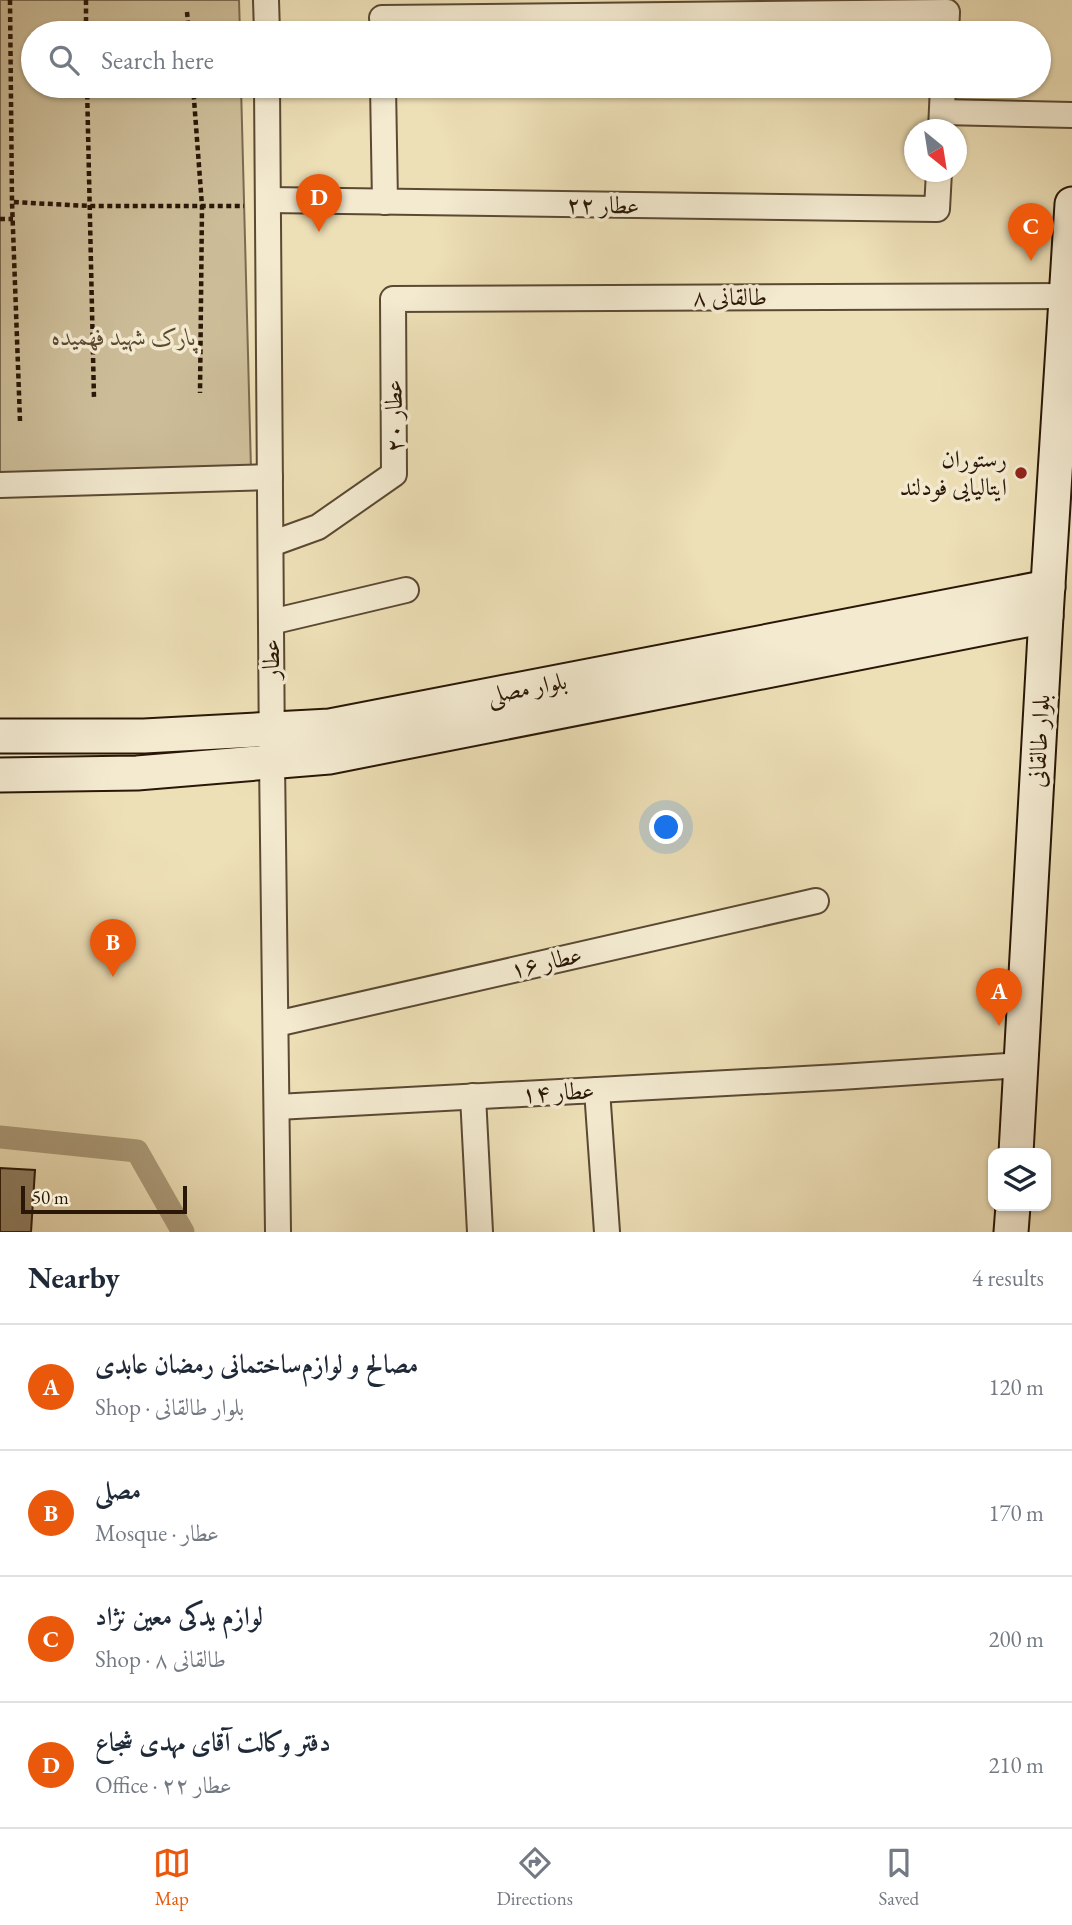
<!DOCTYPE html>
<meta charset="utf-8">
<style>
:root{--surface:#fff;--page:#f6f6f7;--text:#1f2937;--muted:#747a83;--line:#e0e1e3;--accent:#ea580c}
body{margin:0;font-family:"EB Garamond",Amiri,serif;background:var(--page);color:var(--text)}
.controls{position:absolute;right:21px;bottom:21px;display:grid;overflow:hidden;border-radius:14px;box-shadow:0 2px 5px #0004}
.controls button{width:63px;height:63px;display:grid;place-items:center;padding:0;border:0;border-bottom:2px solid var(--line);background:var(--surface);color:var(--text);font:35px sans-serif}
.compass{position:absolute;left:904px;top:119px;width:63px;height:63px;border-radius:50%;background:var(--surface);box-shadow:0 2px 5px #0004;rotate:150deg}
.scale{position:absolute;left:21px;bottom:18px;width:166px;box-sizing:border-box;padding-left:7px;border:4px solid #2a1707;border-top:0;font-size:19px;line-height:24px;white-space:nowrap;color:#2a1707;-webkit-text-stroke:5px #f3ead0;paint-order:stroke}
.you{position:absolute;left:667px;top:828px;width:24px;height:24px;margin:-18px;border:5px solid #fff;border-radius:50%;background:#1a73e8;box-shadow:0 0 0 10px #1a73e833}
.badge{display:grid;place-items:center;width:46px;height:46px;border-radius:50%;background:var(--accent);color:#fff;font-size:23px;font-weight:700}
.pin{position:absolute;translate:-50% -58px;filter:drop-shadow(0 2px 4px #0008)}
.pin::after{content:'';position:absolute;top:37px;width:24px;height:21px;background:inherit;clip-path:polygon(0 0,100% 0,50% 100%)}
.list{margin:0;padding:0;list-style:none}
h2{display:flex;justify-content:space-between;align-items:center;height:91px;margin:0;padding:0 28px;font-size:30px}
h2 small{font-size:23px;font-weight:400;color:var(--muted)}
.list li{display:grid;grid-template-columns:46px 1fr auto;gap:21px;align-items:center;box-sizing:border-box;height:126px;padding:0 28px;border-top:2px solid var(--line)}
.list b{display:block;font-size:26px;white-space:nowrap}
.list p{margin:0;font-size:23px;white-space:nowrap;color:var(--muted)}
.list em{font-size:23px;font-style:normal;color:var(--muted)}
.icon{flex:none;width:38px;height:38px;fill:none;stroke:currentColor;stroke-width:2;stroke-linecap:round;stroke-linejoin:round}
.map{position:relative;flex:none;width:1072px;height:1232px;overflow:hidden}
.search{position:absolute;background:var(--surface);box-shadow:0 2px 5px #0004;left:21px;right:21px;top:21px;height:77px;display:flex;align-items:center;gap:18px;box-sizing:border-box;padding:0 24px;border-radius:38px;color:var(--muted);font-size:26px}
.sheet{height:595px;background:var(--surface)}
nav{display:flex;justify-content:space-around;align-items:center;box-sizing:border-box;height:98px;border-top:2px solid var(--line);background:var(--surface);font-size:19px;color:var(--muted)}
nav a{display:grid;justify-items:center;gap:4px}
nav .on{color:var(--accent)}
.map>svg:first-child{display:block}
</style>
<div class="map">
<svg width="1072" height="1232" viewBox="0 0 1072 1232">
<rect width="100%" height="100%" fill="#eddfb6"/>
<filter id="stains"><feTurbulence type="fractalNoise" baseFrequency=".00286" numOctaves="4"/><feColorMatrix values="0 0 0 0 .2 0 0 0 0 .09 0 0 0 0 .02 0 0 0 .5 -.17"/></filter>
<radialGradient id="worn" r=".72"><stop offset=".6" stop-color="#630" stop-opacity="0"/><stop offset="1" stop-color="#630" stop-opacity=".3"/></radialGradient>
<polygon fill="#ccbd98" stroke="#7b6a50" stroke-width="2" points="0,0 239,0 240,33 33,33 33,86 241,86 251,469 0,476"/>
<g fill="none" stroke-linecap="round" stroke-linejoin="round">
<polyline stroke="#ab9b7a" stroke-width="23" points="0,1137 137,1151 183,1232"/>
</g>
<polygon fill="#8f7f62" stroke="#2a1707" stroke-width="2" points="0,1168 35,1170 31,1232 0,1232"/>
<g fill="none" stroke-linecap="round" stroke-linejoin="round">
<defs>
<g id="street">
<polyline points="266,0 267,33"/>
<polyline points="382,18 947,12 946,33"/>
<polyline points="267,86 272,762 278,1232"/>
<polyline points="383,86 385,202"/>
<polyline points="942,112 1072,115"/>
<polyline points="941,130 943,86"/>
<polyline points="268,200 937,209 939,172"/>
<polyline points="0,485 270,477"/>
<polyline points="271,544 318,527 394,474 393,299 1066,296"/>
<polyline points="271,622 406,590"/>
<polyline points="276,1024 816,901"/>
<polyline points="597,1090 607,1232"/>
<polyline points="473,1096 480,1232"/>
<polyline points="277,1107 840,1077 1021,1065"/>
</g>
<g id="secondary">
<polyline points="0,736 144,736 330,726 1048,587"/>
<polyline points="0,775 137,773 329,757 1046,616"/>
<polyline points="1016,1153 1046,616 1072,204"/>
<polyline points="1011,1232 1013,1206"/>
</g>
</defs>
<use href="#street" stroke="#5b4933" stroke-width="28"/>
<use href="#secondary" stroke="#2a1707" stroke-width="37"/>
<g stroke="#2a1707" stroke-width="4.5" stroke-dasharray="5 3.5" stroke-linecap="butt">
<polyline points="10,0 12,202"/>
<polyline points="86,0 86,33"/>
<polyline points="187,12 189,33"/>
<polyline points="87,86 94,399"/>
<polyline points="193,86 202,206 200,393"/>
<polyline points="0,219 13,219"/>
<polyline points="20,421 12,202 90,206 244,206"/>
</g>
<use href="#street" stroke="#f3ead0" stroke-width="24"/>
<use href="#secondary" stroke="#f3ead0" stroke-width="33"/>
</g>
<circle fill="#8f2418" stroke="#f3ead0" stroke-width="2.5" cx="1021" cy="473" r="7"/>
<g text-anchor="middle" stroke-width="7" stroke-linejoin="round" paint-order="stroke">
<g font-size="24" fill="#2a1707" stroke="#f3ead0">
<text transform="translate(603 205) rotate(1)" y="8">عطار ۲۲</text>
<text x="730" y="305">طالقانی ۸</text>
<text transform="translate(394 416) rotate(-91)" y="8">عطار ۲۰</text>
<text transform="translate(271 659) rotate(-90)" y="8">عطار</text>
<text transform="translate(527 688) rotate(-11)" y="8">بلوار مصلی</text>
<text transform="translate(1039 741) rotate(-87)" y="8">بلوار طالقانی</text>
<text transform="translate(546 962) rotate(-13)" y="8">عطار ۱۶</text>
<text transform="translate(558 1092) rotate(-3)" y="8">عطار ۱۴</text>
</g>
<g font-size="24" font-style="italic" fill="#5b4932" stroke="#f3ead0">
<text x="124" y="345">پارک شهید فهمیده</text>
</g>
<g font-size="24" fill="#2a1707" stroke="#f3ead0" text-anchor="end">
<text x="1007" y="467">رستوران<tspan x="1007" dy="28">ایتالیایی فودلند</tspan></text>
</g>
</g>
<rect width="100%" height="100%" filter="url(#stains)"/>
<rect width="100%" height="100%" fill="url(#worn)"/>
</svg>
<div class="controls">
<button><svg class="icon" aria-label="layers" viewBox="0 0 24 24"><path d="M12 4l9 5-9 5-9-5zM3 14l9 5 9-5"/></svg></button>
</div>
<svg class="compass" viewBox="-18 -18 36 36"><path d="M0-13l5 13h-10z" fill="#e53935"/><path d="M0 13l5-13h-10z" fill="#747a83"/></svg>
<div class="scale">50 m</div>
<div class="you"></div>
<div class="pin badge" style="left:999px;top:1026px">A</div>
<div class="pin badge" style="left:113px;top:977px">B</div>
<div class="pin badge" style="left:1031px;top:261px">C</div>
<div class="pin badge" style="left:319px;top:232px">D</div>
<div class="search"><svg class="icon" aria-label="search" viewBox="0 0 24 24"><circle cx="10" cy="10" r="6"/><path d="M15 15l6 6"/></svg>Search here</div>
</div>
<section class="sheet">
<h2>Nearby<small>4 results</small></h2>
<ul class="list">
<li><span class="badge">A</span><div><b>مصالح و لوازم‌ساختمانی رمضان عابدی</b><p>Shop · بلوار طالقانی</p></div><em>120 m</em></li>
<li><span class="badge">B</span><div><b>مصلی</b><p>Mosque · عطار</p></div><em>170 m</em></li>
<li><span class="badge">C</span><div><b>لوازم یدکی معین نژاد</b><p>Shop · طالقانی ۸</p></div><em>200 m</em></li>
<li><span class="badge">D</span><div><b>دفتر وکالت آقای مهدی شجاع</b><p>Office · عطار ۲۲</p></div><em>210 m</em></li>
</ul>
</section>
<nav>
<a class="on"><svg class="icon" aria-label="map" viewBox="0 0 24 24"><path d="M3 6l6-2 6 2 6-2v14l-6 2-6-2-6 2zM9 4v14M15 6v14"/></svg>Map</a>
<a><svg class="icon" aria-label="directions" viewBox="0 0 24 24"><path d="M12 3l9 9-9 9-9-9zM9 14v-3h6M13 9l2 2-2 2"/></svg>Directions</a>
<a><svg class="icon" aria-label="saved" viewBox="0 0 24 24"><path d="M7 4h10v16l-5-4-5 4z"/></svg>Saved</a>
</nav>
